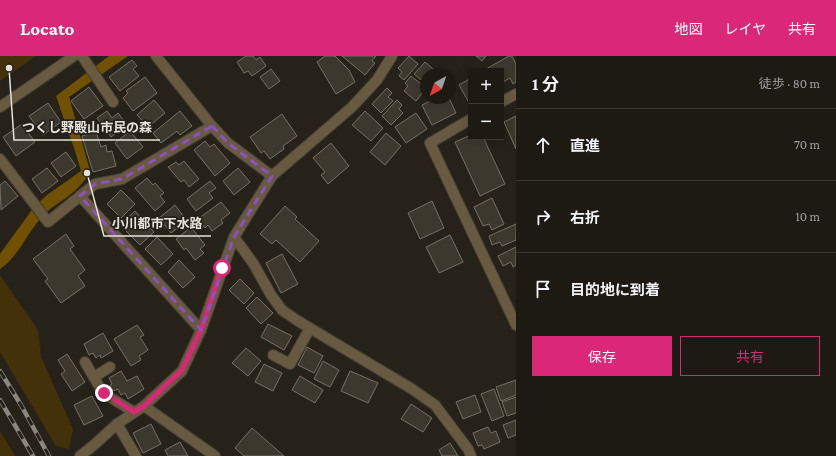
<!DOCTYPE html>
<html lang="ja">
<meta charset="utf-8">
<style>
:root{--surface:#1d1a13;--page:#25231c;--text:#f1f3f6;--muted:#a0a1a0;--line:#3b3833;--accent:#db2777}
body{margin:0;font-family:"Crimson Pro","Noto Sans JP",serif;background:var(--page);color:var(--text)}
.controls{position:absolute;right:12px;top:12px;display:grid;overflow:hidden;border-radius:0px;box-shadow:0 2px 10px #0003}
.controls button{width:36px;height:36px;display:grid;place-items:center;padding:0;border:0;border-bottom:1px solid var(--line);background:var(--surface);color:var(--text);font:20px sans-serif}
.compass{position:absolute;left:420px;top:12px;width:36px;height:36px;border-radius:50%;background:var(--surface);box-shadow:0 2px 10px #0003;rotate:220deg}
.stop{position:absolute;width:12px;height:12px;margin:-9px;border:3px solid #db2777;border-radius:50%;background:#fff}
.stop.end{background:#db2777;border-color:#fff;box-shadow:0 1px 4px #0008}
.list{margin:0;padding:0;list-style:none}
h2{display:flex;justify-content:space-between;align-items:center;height:52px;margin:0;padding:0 16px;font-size:17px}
h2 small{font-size:13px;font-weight:400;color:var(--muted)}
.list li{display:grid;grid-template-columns:26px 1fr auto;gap:12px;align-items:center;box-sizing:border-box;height:72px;padding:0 16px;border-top:1px solid var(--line)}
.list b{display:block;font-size:15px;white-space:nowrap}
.list em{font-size:13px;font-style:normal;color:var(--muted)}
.actions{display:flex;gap:8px;padding:12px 16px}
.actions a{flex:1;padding:9px 0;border:1px solid var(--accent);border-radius:0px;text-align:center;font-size:14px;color:var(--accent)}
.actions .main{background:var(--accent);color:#fff}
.icon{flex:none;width:22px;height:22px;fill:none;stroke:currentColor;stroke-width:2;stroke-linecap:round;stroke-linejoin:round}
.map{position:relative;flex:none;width:516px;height:400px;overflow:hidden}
header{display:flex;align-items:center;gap:24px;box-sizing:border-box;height:56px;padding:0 20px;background:var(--accent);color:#fff}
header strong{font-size:19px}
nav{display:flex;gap:22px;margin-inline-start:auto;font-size:14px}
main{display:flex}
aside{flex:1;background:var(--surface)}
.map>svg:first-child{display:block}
</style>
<header>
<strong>Locato</strong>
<nav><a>地図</a><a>レイヤ</a><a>共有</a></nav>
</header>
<main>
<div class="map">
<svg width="516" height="400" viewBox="0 0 516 400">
<rect width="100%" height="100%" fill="#272219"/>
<g fill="#433109">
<polygon points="0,0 36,0 0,25"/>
<polygon points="0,219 38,274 41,301 73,373 69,393 56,390 0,296"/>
<polygon points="0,375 15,400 0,400"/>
</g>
<path fill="#705103" d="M109 0H128L69 41 91 118C84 124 79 132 71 138 61 146 49 152 40 163 26 179 18 201 0 213V198L34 151 47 139 81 115 76 98 56 40Z"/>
<g fill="#3d382e" stroke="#767065">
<polygon points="246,0 253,0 256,4 260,1 266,10 252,20 248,15 244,17 237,6"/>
<polygon points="325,0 335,0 349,14 355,26 336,38 317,6"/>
<polygon points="342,0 376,0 372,5 375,7 365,19"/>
<polygon points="409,0 418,8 404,24 399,20 402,16 398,12"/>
<polygon points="476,0 486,0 482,5"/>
<polygon points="509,0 512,0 516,8 516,26 513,28 510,22 503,26 501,22 501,15 487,15 486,13"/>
<polygon points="132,4 137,10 133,13 139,20 120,35 109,21"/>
<polygon points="425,6 439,18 426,18 426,28 414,18"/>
<polygon points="271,13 280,25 269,33 260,21"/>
<polygon points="411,20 426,32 416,45 404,35 408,30 405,27"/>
<polygon points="145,21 157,37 133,55 123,42 128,37 126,35"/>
<polygon points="471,22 471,50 459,29"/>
<polygon points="89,31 103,50 84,63 71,45"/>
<polygon points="387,32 392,37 388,41 393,45 381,57 372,48"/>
<polygon points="436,42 449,42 456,57 432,69 422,49"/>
<polygon points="154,44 165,57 148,71 137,59"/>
<polygon points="397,44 402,49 399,53 403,57 391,69 382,60"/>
<polygon points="48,47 61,66 43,79 29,60"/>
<polygon points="107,55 112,62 118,57 127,69 111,81 97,62"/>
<polygon points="180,55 192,70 180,79 177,75 161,87 153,77"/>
<polygon points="365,55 383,72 371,85 352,69"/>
<polygon points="416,57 427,73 406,87 395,71"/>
<polygon points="282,58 297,80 283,90 284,93 270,103 264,95 261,97 250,81"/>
<polygon points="516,60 516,93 504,66"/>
<polygon points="22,68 35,86 16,100 3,81"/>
<polygon points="130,75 143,91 127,103 115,87"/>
<polygon points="96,76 101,91 106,89 107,96 112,95 116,110 93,116 82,80"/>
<polygon points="386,77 401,90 385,109 370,96"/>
<polygon points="471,79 471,81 483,81 505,128 480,140 455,86"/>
<polygon points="205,85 210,91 214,88 230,107 215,120 194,94"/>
<polygon points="331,87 349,110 328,128 321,119 325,116 313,102"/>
<polygon points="66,96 76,110 61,121 51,107"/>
<polygon points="184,105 199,123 189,131 184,124 181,126 168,111 176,106 179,109"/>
<polygon points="47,112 58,125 42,137 32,123"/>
<polygon points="238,112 250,126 234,139 223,125"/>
<polygon points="147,122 153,129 155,127 164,137 160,140 165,146 155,155 135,132"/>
<polygon points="5,125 18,140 1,154 0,129"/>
<polygon points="210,125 216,132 209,137 213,142 196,155 187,143"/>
<polygon points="121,134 135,148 121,162 107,148"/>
<polygon points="492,142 504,168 492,174 489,168 483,170 474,151"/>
<polygon points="432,145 444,172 420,183 408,157"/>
<polygon points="221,146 230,157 221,164 223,167 212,175 208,169 205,172 198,163"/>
<polygon points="175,149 187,165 171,177 159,162"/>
<polygon points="285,150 297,161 295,163 319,185 300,206 276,184 272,188 260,178"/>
<polygon points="135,155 154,176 140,189 120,169"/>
<polygon points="516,168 516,184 502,190 500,186 492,189 489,180"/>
<polygon points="191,171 205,189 200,193 204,197 195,204 186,192 184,194 176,183"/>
<polygon points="66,178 74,190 70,193 85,214 78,220 85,230 61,247 45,225 48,223 33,203"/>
<polygon points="450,179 463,206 439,217 426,191"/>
<polygon points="157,181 173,198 161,209 145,193"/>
<polygon points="516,191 516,209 513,211 511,206 503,210 498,200"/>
<polygon points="282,198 298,228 281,237 266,207"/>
<polygon points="179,204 195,221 183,232 168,216"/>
<polygon points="240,223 254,237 244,248 229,234"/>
<polygon points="257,241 273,257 261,268 246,252"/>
<polygon points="268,268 292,280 284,294 261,281"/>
<polygon points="137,269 144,279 140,281 148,294 139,300 141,304 131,310 114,283"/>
<polygon points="103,277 113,295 101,302 100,299 96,302 93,297 89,299 84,288"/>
<polygon points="307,291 323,300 314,317 298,309"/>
<polygon points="246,292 261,305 248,320 232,307"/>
<polygon points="67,298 85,326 72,335 61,318 65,315 58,304"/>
<polygon points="323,305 339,314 330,331 314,323"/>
<polygon points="264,308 282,317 273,335 255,326"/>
<polygon points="121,315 127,325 137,320 144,333 128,343 125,337 121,339 118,333 113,335 110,329 112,328 109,322"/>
<polygon points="350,315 378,327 368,347 341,335"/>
<polygon points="300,320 323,334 315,347 292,334"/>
<polygon points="516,324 516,339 501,345 496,331"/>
<polygon points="494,333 504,360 492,365 481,338"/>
<polygon points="475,339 481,356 463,363 456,346"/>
<polygon points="92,340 103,360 84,369 74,349"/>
<polygon points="516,341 516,357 507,360 502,346"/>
<polygon points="411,348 432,362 423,376 401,363"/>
<polygon points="516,364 516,379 508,382 503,369"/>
<polygon points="151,368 161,388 143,397 133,377"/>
<polygon points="488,371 491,377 496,375 500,386 484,393 482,389 478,390 473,377"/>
<polygon points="252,372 284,400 244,400 235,392"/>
<polygon points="180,386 188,400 168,400 165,394"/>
<polygon points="450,387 458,400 442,400 439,394"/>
</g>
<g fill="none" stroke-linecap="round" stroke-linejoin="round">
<defs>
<g id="minor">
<polyline points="82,0 113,46"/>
<polyline points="156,0 212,70 228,87 272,120"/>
<polyline points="501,46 516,38"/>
<polyline points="0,51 74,0"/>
<polyline points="471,63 430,87 516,269"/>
<polyline points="0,103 48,166 95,128 122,123 212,70"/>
<polyline points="80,140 201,274"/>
<polyline points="234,181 253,207 271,239 282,254 298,265 412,333 435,349 468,393 471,400"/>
<polyline points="273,299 290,308 310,272"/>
<polyline points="85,306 103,337 134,356"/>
<polyline points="94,321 110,311"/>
<polyline points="144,350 215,400"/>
<polyline points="117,368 136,400"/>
<polyline points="80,400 94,389 117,368 144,350 182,315 201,274 234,181 272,120 352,51 377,24 392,0"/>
</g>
</defs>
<use href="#minor" stroke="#423d34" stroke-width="12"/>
<use href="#minor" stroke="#675a41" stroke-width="10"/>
<defs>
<g id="rail">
<polyline points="0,315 21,349 49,400"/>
<polyline points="0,344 33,400"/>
</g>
</defs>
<use href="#rail" stroke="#8b8780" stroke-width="4.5"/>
<use href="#rail" stroke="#272219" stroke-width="3" stroke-dasharray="9" stroke-linecap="butt"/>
</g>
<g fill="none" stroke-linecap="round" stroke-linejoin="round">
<polyline stroke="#db2777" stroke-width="5" points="104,337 134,356 144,350 182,314 201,274 222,212"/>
</g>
<path fill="none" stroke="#9050c5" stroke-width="3" stroke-dasharray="8 5" stroke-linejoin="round" d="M212 70 228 87 272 120 234 181 201 274 80 140 95 128 122 123Z"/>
<path fill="none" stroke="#e5e2dc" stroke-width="1.5" d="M9 12L14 84H160M87 117L104 180H211"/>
<g fill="#e5e2dc" stroke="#272219" stroke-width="1.5">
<circle cx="9" cy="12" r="4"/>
<circle cx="87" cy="117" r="4"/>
</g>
<g font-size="13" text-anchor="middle" font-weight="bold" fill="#e5e2dc" stroke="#272219" stroke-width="3.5" stroke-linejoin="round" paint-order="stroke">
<text x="87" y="76">つくし野殿山市民の森</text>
<text x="157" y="172">小川都市下水路</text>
</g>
</svg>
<div class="controls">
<button>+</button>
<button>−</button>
</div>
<svg class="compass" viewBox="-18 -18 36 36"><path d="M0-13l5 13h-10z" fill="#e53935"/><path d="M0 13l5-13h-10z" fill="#a0a1a0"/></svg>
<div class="stop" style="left:222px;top:212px"></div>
<div class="stop end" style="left:104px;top:337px"></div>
</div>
<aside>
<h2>1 分<small>徒歩 · 80 m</small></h2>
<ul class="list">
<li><svg class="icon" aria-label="ahead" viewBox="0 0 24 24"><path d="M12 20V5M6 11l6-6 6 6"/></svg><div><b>直進</b></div><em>70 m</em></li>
<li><svg class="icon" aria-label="right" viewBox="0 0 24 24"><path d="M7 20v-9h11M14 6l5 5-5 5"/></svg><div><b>右折</b></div><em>10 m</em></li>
<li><svg class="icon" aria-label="arrive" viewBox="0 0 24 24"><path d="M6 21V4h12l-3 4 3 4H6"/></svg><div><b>目的地に到着</b></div></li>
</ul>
<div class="actions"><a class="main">保存</a><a>共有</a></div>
</aside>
</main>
